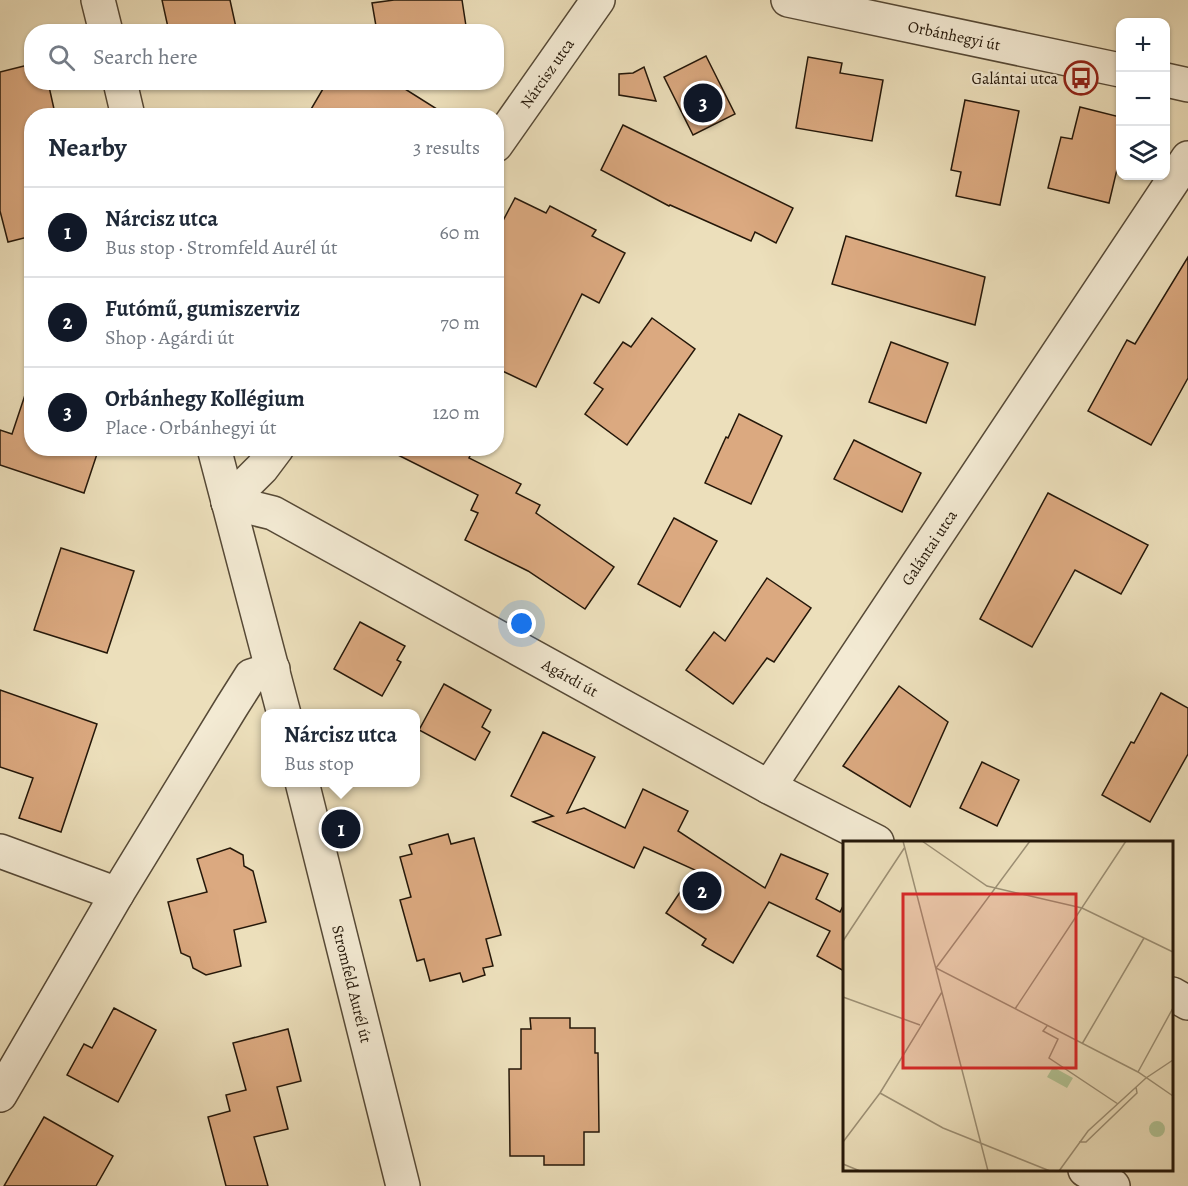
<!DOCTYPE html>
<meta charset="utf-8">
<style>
:root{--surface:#fff;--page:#f2f2f3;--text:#1f2937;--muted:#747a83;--line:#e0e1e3;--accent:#111827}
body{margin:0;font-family:Alegreya,serif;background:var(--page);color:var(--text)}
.controls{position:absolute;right:18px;top:18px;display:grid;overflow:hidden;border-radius:12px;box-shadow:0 2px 4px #0004}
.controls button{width:54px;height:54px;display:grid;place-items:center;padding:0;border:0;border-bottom:2px solid var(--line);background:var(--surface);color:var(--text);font:30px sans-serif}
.you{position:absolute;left:522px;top:624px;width:21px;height:21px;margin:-15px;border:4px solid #fff;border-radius:50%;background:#1a73e8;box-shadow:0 0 0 9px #1a73e833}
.badge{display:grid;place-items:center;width:39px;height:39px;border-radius:50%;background:var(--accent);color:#fff;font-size:20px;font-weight:700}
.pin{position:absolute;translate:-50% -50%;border:3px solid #fff;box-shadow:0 2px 6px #0006}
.popup{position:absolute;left:261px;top:709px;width:159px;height:78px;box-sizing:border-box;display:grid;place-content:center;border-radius:12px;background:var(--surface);filter:drop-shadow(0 2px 4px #0005);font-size:20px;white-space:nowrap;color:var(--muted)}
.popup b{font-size:22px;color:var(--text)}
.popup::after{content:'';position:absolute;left:50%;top:100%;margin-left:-12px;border:12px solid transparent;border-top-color:var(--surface)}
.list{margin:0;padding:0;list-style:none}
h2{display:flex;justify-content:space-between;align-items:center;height:78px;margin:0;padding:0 24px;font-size:26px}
h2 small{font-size:20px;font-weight:400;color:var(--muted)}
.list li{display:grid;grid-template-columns:39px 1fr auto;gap:18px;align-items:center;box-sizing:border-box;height:90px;padding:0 24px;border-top:2px solid var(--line)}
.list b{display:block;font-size:22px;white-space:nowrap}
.list p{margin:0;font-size:20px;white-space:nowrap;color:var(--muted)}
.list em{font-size:20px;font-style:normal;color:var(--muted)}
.icon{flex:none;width:33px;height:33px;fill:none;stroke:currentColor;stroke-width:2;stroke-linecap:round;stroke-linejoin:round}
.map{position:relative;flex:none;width:1188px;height:1186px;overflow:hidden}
.search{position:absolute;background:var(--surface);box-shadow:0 2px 4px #0004;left:24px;top:24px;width:480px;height:66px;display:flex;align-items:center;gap:15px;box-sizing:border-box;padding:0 21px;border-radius:24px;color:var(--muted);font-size:22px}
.panel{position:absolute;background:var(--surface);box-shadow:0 2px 4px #0004;left:24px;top:108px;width:480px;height:348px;border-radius:24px}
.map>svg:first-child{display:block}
</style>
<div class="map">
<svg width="1188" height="1186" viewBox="0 0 1188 1186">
<rect width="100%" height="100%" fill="#ecdfbb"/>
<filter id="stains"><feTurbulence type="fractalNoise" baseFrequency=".00333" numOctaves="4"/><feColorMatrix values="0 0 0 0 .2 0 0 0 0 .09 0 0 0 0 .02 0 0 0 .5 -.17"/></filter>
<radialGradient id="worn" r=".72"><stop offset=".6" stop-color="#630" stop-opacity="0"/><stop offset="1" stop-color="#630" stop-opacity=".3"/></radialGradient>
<g fill="#dba980" stroke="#241709" stroke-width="1.5">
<polygon points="162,0 230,0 237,32 169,32"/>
<polygon points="394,0 462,0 466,26 444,29 445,32 377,32 372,3"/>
<polygon points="706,56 735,114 693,135 664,77"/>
<polygon points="808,57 842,63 840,73 883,80 872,141 796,128"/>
<polygon points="32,64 32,82 48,82 54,109 32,115 32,236 8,242 0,211 0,72"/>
<polygon points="644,67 656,101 619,95 619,74 633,73"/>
<polygon points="327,82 394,82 448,116 307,116"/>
<polygon points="965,100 1019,111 1000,205 956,196 961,172 951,170"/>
<polygon points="1080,107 1120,117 1120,157 1109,203 1048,188 1061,137 1072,139"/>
<polygon points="623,125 793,208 776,243 755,232 751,241 670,205 669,206 601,170"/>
<polygon points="515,198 546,213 550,206 596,230 592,236 625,253 599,303 582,294 536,387 496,368 496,234"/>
<polygon points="846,236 985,277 975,325 832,284"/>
<polygon points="1188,257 1188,378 1151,445 1088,411 1127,340 1135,344"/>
<polygon points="652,318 695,349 627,445 585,414 603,389 594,383 623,342 631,347"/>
<polygon points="891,342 948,363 926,423 869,402"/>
<polygon points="27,389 32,389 32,448 99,448 84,493 0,465 0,430 12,434"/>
<polygon points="739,414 782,436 751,504 705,483 726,437 728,438"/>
<polygon points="854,440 921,473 902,512 834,479"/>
<polygon points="384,448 474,448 469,458 521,484 516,493 540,505 536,513 614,567 585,609 528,571 465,540 478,513 471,510 478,495"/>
<polygon points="1048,493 1148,545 1121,594 1075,570 1032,647 980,619"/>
<polygon points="674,518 717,541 680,607 638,584"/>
<polygon points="61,548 134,571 107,653 34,630"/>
<polygon points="767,578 811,608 774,662 767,658 733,704 686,670 714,632 725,641"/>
<polygon points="360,622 405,646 397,660 401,662 382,696 334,669"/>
<polygon points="444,684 491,710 482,727 490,732 475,760 419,730"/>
<polygon points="899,686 948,722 910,807 843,766"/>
<polygon points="0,690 97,724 61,832 19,818 33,778 0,767"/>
<polygon points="1161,693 1188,708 1188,754 1150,822 1102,795 1131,742 1134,743"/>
<polygon points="543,732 595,757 567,813 584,808 625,828 643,789 688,811 678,831 765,888 781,854 828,874 816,899 840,912 844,904 844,971 817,956 830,931 769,902 733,963 702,945 706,939 666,913 695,870 644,847 634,868 533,822 553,816 511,796"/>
<polygon points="982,762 1019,780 997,826 960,808"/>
<polygon points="448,834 451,844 474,838 501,935 486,939 493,966 483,968 485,975 463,982 460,973 430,981 424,959 417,961 400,900 411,897 400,857 412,854 409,845"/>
<polygon points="230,848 243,855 244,866 253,871 266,922 234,930 241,966 206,975 193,968 190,957 181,953 168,902 207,892 197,859"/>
<polygon points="114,1008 156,1030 118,1102 67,1075 84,1044 92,1048"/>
<polygon points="530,1018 570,1018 570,1028 595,1028 595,1053 598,1053 599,1132 584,1132 584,1165 544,1165 544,1156 510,1156 509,1069 521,1069 521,1029 531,1029"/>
<polygon points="288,1029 301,1081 277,1087 288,1129 254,1137 268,1186 226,1186 208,1117 230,1111 226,1095 246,1090 233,1043"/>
<polygon points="44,1117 113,1156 96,1186 4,1186"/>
</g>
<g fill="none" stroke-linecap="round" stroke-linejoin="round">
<defs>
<g id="minor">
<polyline points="98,0 106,32"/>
<path id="s1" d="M788 0 1120 70"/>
<polyline points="1166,80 1188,85"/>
<polyline points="120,82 128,116"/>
<path id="s2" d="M496 145 598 0"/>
<polyline points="214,448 284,714"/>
<path id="s3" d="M228 502 273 513 769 787 877 842"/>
<polyline points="228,502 262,468 277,448"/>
<path id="s4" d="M302 782 403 1186"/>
<path id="s5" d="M769 787 1188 158"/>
<polyline points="0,851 117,894"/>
<polyline points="1172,994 1188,1003"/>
<polyline points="0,1095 117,894 232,706 251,676 273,669"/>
<polyline points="1085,1170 1113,1186"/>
</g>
</defs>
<use href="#minor" stroke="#564936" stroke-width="36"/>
<use href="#minor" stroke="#f3ead3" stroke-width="33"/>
</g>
<defs>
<symbol id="bus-ring" viewBox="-11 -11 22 22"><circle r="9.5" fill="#f3ead3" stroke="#8f2418" stroke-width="1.5"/><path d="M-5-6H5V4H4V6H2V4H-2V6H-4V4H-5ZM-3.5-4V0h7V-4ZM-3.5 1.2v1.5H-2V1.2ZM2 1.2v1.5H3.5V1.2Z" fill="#8f2418"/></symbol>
</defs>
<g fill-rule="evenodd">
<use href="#bus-ring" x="1062" y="59" width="38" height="38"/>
</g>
<g text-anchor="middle" stroke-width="4.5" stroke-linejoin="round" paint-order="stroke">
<g font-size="16" fill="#241709" stroke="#f3ead3">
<text dy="6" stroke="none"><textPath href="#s1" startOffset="170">Orbánhegyi út</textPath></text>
<text dy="6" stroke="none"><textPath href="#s2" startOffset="88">Nárcisz utca</textPath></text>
<text dy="6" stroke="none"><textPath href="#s5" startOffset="288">Galántai utca</textPath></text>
<text dy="6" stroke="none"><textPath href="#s3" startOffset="386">Agárdi út</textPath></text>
<text dy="6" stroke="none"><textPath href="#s4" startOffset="208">Stromfeld Aurél út</textPath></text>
</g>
<g font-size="16" fill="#241709" stroke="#f3ead3" text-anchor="end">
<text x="1058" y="84">Galántai utca</text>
</g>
</g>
<g transform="translate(843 841)">
<rect width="330" height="330" fill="#ecdfbb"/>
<path d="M210 226 230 237 224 247 204 236ZM306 288a8 8 0 1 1 16 0a8 8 0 1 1-16 0Z" fill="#b2c394"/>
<path fill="none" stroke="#9c8f74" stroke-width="1.5" d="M60 0 145 330M79 0 144 45 239 67 330 111M187 0 93 127 295 231 330 255M0 100 62 6M0 156 77 184M172 168 283 0M204 185 200 190 215 198 206 217 275 263M239 203 301 97M295 231 330 167M37 252 100 287 207 330M0 301 37 252 99 151M236 301H243L294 252 293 246M0 323 17 330M216 330 245 290 303 237 330 219"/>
<path fill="#d62828" fill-opacity="0.15" stroke="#d62828" stroke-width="3" d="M60 53H233V227H60Z"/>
<rect width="330" height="330" fill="none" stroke="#241709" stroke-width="3"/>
</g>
<rect width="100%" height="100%" filter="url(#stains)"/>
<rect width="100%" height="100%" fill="url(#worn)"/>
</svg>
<div class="controls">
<button>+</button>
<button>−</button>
<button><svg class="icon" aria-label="layers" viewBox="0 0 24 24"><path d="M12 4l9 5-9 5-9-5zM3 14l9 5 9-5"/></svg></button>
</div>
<div class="you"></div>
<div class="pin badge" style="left:341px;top:829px">1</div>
<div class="popup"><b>Nárcisz utca</b>Bus stop</div>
<div class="pin badge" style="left:702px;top:891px">2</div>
<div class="pin badge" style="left:703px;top:103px">3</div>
<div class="search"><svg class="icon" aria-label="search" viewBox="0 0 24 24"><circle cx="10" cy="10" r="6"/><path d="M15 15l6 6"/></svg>Search here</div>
<section class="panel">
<h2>Nearby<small>3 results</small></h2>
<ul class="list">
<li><span class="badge">1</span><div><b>Nárcisz utca</b><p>Bus stop · Stromfeld Aurél út</p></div><em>60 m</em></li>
<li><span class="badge">2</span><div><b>Futómű, gumiszerviz</b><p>Shop · Agárdi út</p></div><em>70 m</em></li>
<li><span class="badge">3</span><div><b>Orbánhegy Kollégium</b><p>Place · Orbánhegyi út</p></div><em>120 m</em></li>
</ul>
</section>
</div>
